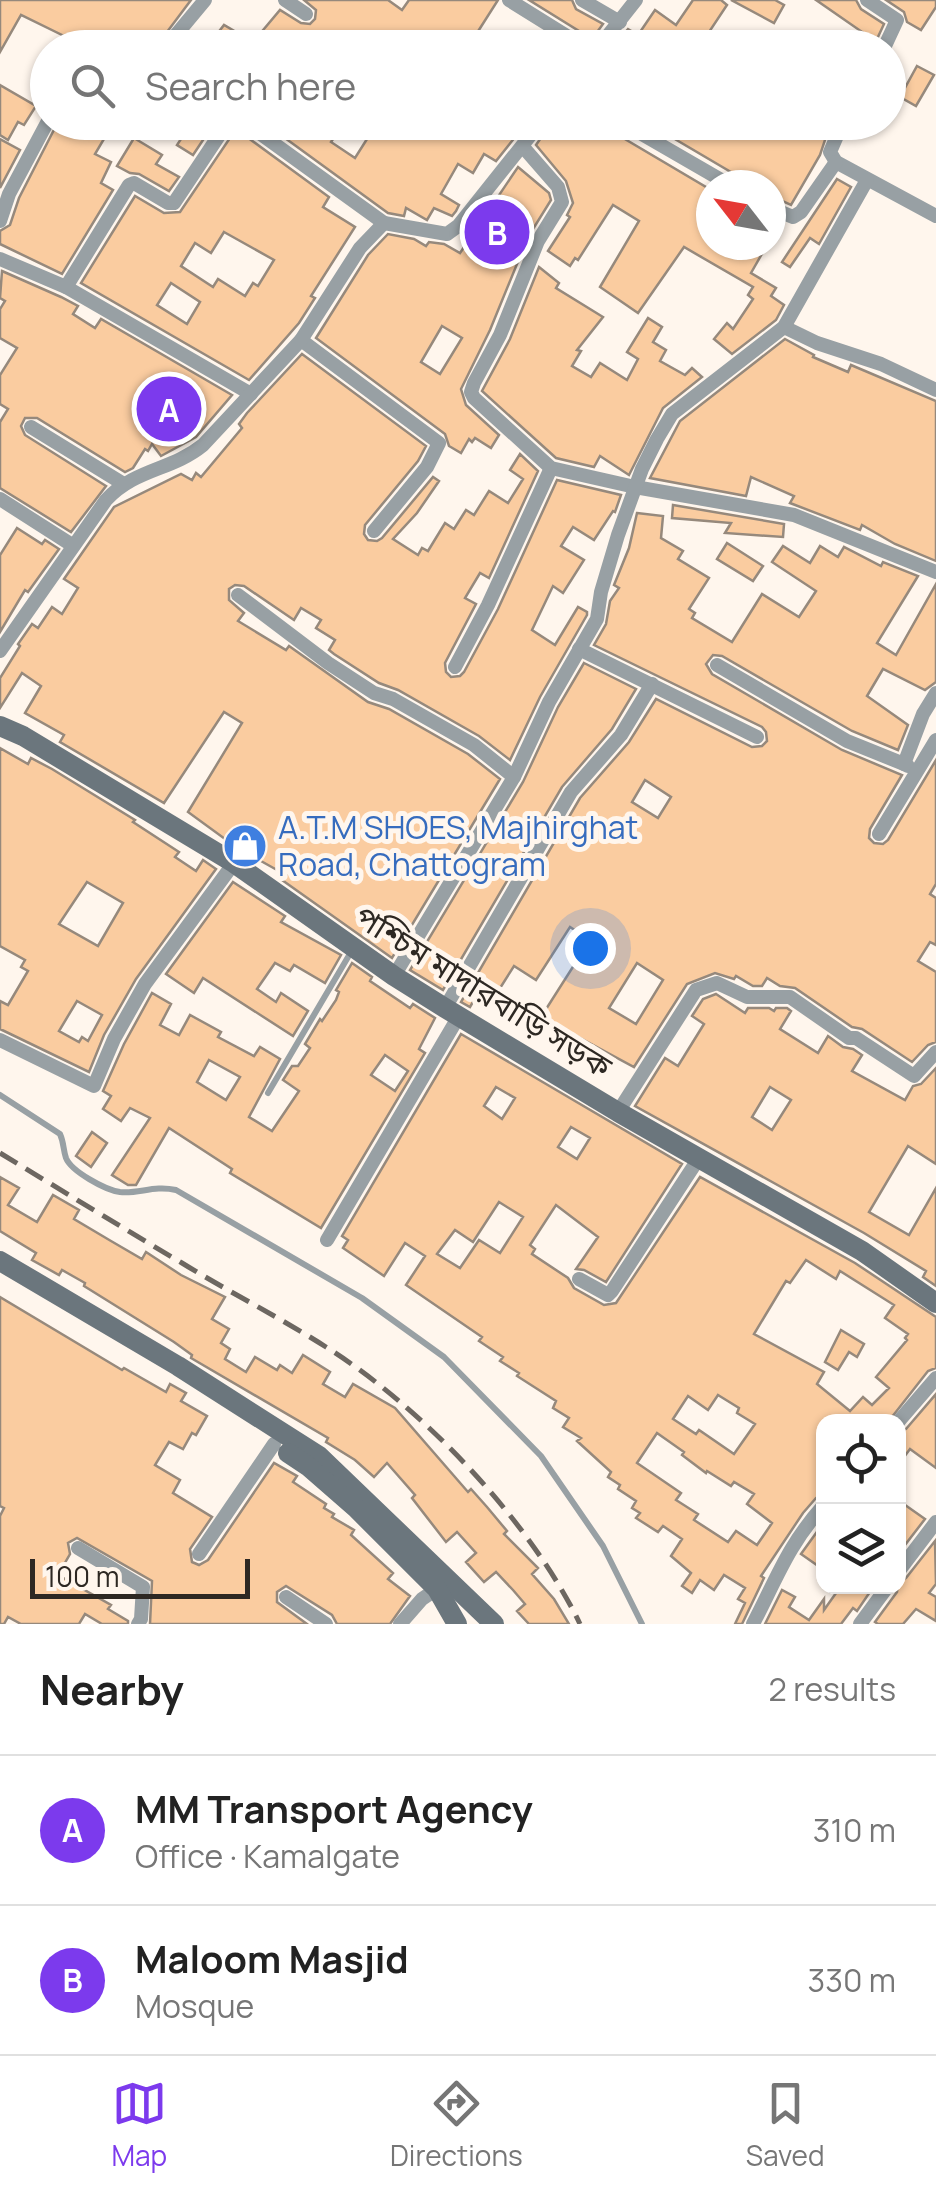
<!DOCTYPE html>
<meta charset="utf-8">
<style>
:root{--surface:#fff;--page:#f2f2f2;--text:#222;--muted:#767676;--line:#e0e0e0;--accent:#7c3aed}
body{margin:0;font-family:Manrope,"Noto Sans Bengali",sans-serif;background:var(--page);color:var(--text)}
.controls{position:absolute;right:30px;bottom:30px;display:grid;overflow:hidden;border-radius:20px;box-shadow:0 2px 8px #0004}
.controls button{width:90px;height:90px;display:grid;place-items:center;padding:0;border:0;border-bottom:2px solid var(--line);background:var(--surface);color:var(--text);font:50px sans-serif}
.compass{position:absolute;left:696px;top:170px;width:90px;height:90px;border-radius:50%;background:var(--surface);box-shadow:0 2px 8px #0004;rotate:301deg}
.scale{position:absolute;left:30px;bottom:25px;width:220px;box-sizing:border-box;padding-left:10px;border:5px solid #2d2823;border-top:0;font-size:28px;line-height:35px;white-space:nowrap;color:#2d2823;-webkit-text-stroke:8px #fff6ed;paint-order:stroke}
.you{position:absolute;left:590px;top:948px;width:35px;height:35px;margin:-25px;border:8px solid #fff;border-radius:50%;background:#1a73e8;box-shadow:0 0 0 15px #1a73e833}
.badge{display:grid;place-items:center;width:65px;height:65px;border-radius:50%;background:var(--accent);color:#fff;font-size:32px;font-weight:700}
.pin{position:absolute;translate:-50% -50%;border:5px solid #fff;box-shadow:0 2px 10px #0006}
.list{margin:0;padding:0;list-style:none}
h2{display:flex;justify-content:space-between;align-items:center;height:130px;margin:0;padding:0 40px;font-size:42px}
h2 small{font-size:32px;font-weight:400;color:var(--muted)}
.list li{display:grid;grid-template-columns:65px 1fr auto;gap:30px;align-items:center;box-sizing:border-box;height:150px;padding:0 40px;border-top:2px solid var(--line)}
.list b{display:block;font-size:38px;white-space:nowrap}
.list p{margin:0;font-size:32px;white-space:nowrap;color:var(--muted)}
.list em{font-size:32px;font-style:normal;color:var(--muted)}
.icon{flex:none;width:55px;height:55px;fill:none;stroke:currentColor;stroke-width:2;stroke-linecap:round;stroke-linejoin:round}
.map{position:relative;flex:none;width:936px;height:1624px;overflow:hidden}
.search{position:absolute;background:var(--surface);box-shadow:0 2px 8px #0004;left:30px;right:30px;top:30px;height:110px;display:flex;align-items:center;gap:25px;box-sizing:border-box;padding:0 35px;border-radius:55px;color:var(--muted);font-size:38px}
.sheet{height:430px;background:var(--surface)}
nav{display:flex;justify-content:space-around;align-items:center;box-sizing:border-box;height:140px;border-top:2px solid var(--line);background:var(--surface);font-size:28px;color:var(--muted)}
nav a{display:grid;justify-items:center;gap:5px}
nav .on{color:var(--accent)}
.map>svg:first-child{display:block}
</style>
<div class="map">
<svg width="936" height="1624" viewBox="0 0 936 1624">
<rect width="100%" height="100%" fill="#fff6ed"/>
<g fill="#facca0" stroke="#96897c" stroke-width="2.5" fill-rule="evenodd">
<polygon points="0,0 191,0 155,48 60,48 66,37 21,15 0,52"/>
<polygon points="304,0 388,0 402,10 409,0 498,0 477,33 500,48 414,48 397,36 389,48 230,48 214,38 224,25 253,42 280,10 301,23 310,24 315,19 316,10"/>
<polygon points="529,0 572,0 576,9 603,24 592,39"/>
<polygon points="693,0 721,0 727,5 705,38 722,48 612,48 628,29 638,35 655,10 676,25"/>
<polygon points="731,0 775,0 784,5 774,23"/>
<polygon points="816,0 856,0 861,9 884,24 877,39 875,41"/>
<polygon points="886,0 936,0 936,7 921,30 907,22 904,12"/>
<polygon points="917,66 934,75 916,106 900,97"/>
<polygon points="0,85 36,106 24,125 18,122 8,140 0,135"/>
<polygon points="58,122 114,122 95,154 111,162 101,183 113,190 62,274 0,244 0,231 10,225 19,198"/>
<polygon points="192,122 215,122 193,155 177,145"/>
<path d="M263 122H527L496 161 484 154 473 173 458 164 441 194 459 205 456 211 452 216 434 208 427 220 406 208 404 216 388 213ZM344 123 367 139 355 158 331 142Z"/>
<polygon points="552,122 596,122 711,190 711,245 767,245 751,273 776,288 771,296 784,305 776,320 732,354 714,339 727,323 733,329 753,299 748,295 753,287 684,247 638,313 600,287 639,221 613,205 578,260 575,258 570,266 548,251 570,217 567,215 573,203 566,181 536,145"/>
<polygon points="646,122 831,122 820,155 791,205 771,196 771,185 753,185"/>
<path d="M236 129 329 197 323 207 355 227 311 296 315 298 299 323 249 380 81 283 135 196 164 213 180 212ZM224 232 274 260 258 286 253 283 245 296 218 279 213 287 181 266 195 243 211 253ZM171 283 200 302 187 324 157 305Z"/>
<polygon points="134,138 162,155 156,164 179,177 169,191 139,174 130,173 117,166"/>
<polygon points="0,139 20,150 0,188"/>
<path d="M518 167 549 193 551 200 528 237 490 330 461 389 466 405 499 435 491 448 475 438 472 442 469 439 461 453 449 446 445 434 316 338 368 255 388 234 414 239 426 246 429 242 444 244 460 253ZM442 326 462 338 440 374 421 362Z"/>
<polygon points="837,179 851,187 819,244 810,238 790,267 782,262"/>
<polygon points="539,267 559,283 556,288 603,317 577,350 581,351 572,366 591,377 600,363 627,380 638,359 627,352 648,318 662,327 653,342 666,350 660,361 685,375 692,368 702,377 663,408 629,475 600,456 594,467 556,458 482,391 510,339"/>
<polygon points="2,271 61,297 78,306 73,314 95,328 101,319 232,395 196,437 161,456 152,444 148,451 145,449 133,468 125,472 37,418 25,418 21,426 25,435 106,486 71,532 0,488 0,422 8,409 0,404 0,375 17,348 0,338 0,309 5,301 0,298"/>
<polygon points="785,339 814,355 813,357 848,372 851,365 936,401 936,561 895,544 862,525 860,530 790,503 794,496 751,477 746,496 650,478 680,421"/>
<polygon points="302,354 426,446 418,461 365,525 364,534 368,540 377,541 382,538 433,477 439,481 417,513 393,539 418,555 422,548 428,551 445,523 454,529 466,510 474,515 489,491 508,503 523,479 510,470 520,454 538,471 489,578 480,573 465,598 476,604 445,663 446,672 451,677 460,676 464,672 498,609 557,480 621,495 615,512 613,511 594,540 573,527 561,546 584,560 563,593 553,586 532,630 555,645 578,607 587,612 587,615 540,697 510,760 479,736 398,690 379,683 334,654 329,650 335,640 316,628 321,620 301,608 294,620 244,586 235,585 229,589 229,600 244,613 238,621 286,650 289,646 368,702 389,709 468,754 500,779 392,958 282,880 286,875 236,847 188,812 242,723 224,712 164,803 60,742 64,735 25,713 41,686 22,673 0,708 0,678 20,646 18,644 32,624 38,628 52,607 62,614 78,588 64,579 114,507 181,474 192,480 196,473 201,477 242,428 239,424 247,413"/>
<polygon points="673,505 784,524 783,537 725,533 731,523 672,518"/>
<path d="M637 513 663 516 661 538 683 551 678 559 709 578 689 609 695 613 692 618 732 642 762 594 799 617 816 591 772 562 783 546 810 563 820 546 838 557 844 547 881 566 883 562 918 576 877 643 896 655 936 584V682L925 690 883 669 867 696 908 725 898 750 852 731 722 656 713 655 706 664 712 674 842 750 902 775 870 829 869 838 874 843 883 844 888 840 936 760V884L930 894 936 898V945L930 942 918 961 936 972V1042L928 1045 912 1062 862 1029 852 1027 795 988 780 986 767 978 762 986H753L736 976 734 979 715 973 687 984 634 1067 541 1017 590 940 570 927 536 980 514 966 490 1004 477 995 470 1007 461 1002 580 798 629 742 656 699 752 747 762 746 767 741 766 732 762 727 594 645 606 624 610 601 619 588 614 585 629 548ZM645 780 671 797 658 818 632 802ZM637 963 663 980 636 1024 609 1008Z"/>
<polygon points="17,528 42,544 45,540 59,549 28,592 25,590 0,632 0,555"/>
<polygon points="727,543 763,566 753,581 717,559"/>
<polygon points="584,663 636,689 612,729 562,787 443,990 410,970 523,782 558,707"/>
<path d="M0 748 28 764 31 758 52 769 135 820 133 822 179 852 175 857 196 871 203 860 216 869 136 979 104 1035 89 1072 0 1029V1001L8 1005 28 971 21 967 25 960 0 946ZM87 882 123 903 98 946 59 924ZM77 1001 102 1015 88 1041 82 1037 79 1042 59 1031Z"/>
<polygon points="233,882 285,916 281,922 341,955 325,983 294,965 290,971 275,963 257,989 276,1002 281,993 308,1011 293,1036 203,978 194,993 166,974"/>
<path d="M352 963 372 977 370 981 410 1008 413 1004 435 1018 419 1049 425 1053 321 1228 230 1173 232 1169 169 1128 136 1185H128L112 1175 150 1118 130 1108 121 1121 103 1109 111 1096 103 1091 124 1044 152 993 171 1004 160 1025 179 1035 190 1015 221 1032 218 1037 254 1056 260 1047 280 1059 249 1117 272 1131 299 1091 283 1080 292 1066H298L310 1048 305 1044 320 1019 322 1021 336 1000 339 992 336 990ZM385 1055 408 1071 395 1091 371 1075ZM209 1060 240 1077 226 1100 197 1082Z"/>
<path d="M716 994 745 1013 748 1008H769L774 1011 776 1008H787L791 1011 780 1029 818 1053 828 1036 843 1047 853 1049 862 1055 852 1071 905 1100 913 1086 921 1084 936 1068V1164L908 1146 869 1212 909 1235 936 1188V1286L923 1277 926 1271 864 1233 635 1106 665 1058 678 1066 704 1024 692 1016 703 999ZM770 1087 791 1100 772 1130 752 1117Z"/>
<path d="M461 1034 682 1164 606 1282 584 1270 576 1269 598 1237 556 1205 530 1245 535 1249 532 1254 568 1278 574 1288 604 1305 616 1303 700 1177 855 1263 936 1317V1368L928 1371 888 1422H824V1495L816 1498 803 1513 761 1576 764 1578 742 1624H735L745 1603 738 1599 745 1588 724 1575 714 1590 700 1580 692 1593 682 1586 691 1573 671 1556 682 1539 663 1526 658 1532 636 1518 640 1513 632 1508 636 1501 618 1489 620 1485 608 1477 611 1472 577 1441 581 1438 563 1427 569 1418 553 1408 556 1401 517 1376 519 1373 500 1361 503 1357 479 1341 482 1337 406 1285 425 1256 405 1243 384 1276 343 1248 348 1240 342 1236ZM496 1087 515 1098 502 1119 484 1106ZM571 1127 590 1138 577 1159 558 1147ZM499 1202 523 1217 500 1253 479 1240 460 1268 437 1254 455 1230 473 1242ZM806 1260 836 1279 840 1271 894 1305 885 1318 908 1334 905 1338 907 1340 876 1377 889 1388 872 1405 863 1397 850 1411 817 1384 824 1372 754 1334 786 1281 790 1283ZM718 1395 739 1408 737 1413 755 1424 734 1454 699 1430 696 1434 673 1419 688 1396 708 1410ZM657 1433 684 1452 682 1455 706 1473 707 1471 731 1486 734 1482 754 1494 747 1504 772 1523 757 1545 736 1531 728 1542 694 1520 698 1514 676 1500 681 1493 637 1463Z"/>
<polygon points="92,1132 107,1143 91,1167 76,1156"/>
<polygon points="0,1177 19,1188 8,1205 37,1222 53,1195 79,1210 74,1219 111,1241 142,1259 146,1252 181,1275 225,1297 212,1319 229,1329 221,1343 230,1349 225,1359 246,1372 255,1357 277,1370 280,1365 292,1373 303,1355 330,1372 323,1384 345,1397 353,1384 395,1408 468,1492 471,1489 487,1507 507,1531 504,1534 538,1568 532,1574 554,1599 569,1624 529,1624 517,1611 525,1604 513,1590 496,1572 484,1582 466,1562 476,1553 457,1532 446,1542 412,1498 415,1495 387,1463 374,1477 355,1460 326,1442 328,1438 191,1358 192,1355 174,1342 84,1286 85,1283 62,1270 59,1275 32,1260 36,1253 0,1231"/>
<polygon points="0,1297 122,1370 124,1368 166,1392 170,1384 186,1393 181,1401 207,1416 196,1435 192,1433 183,1449 169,1442 155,1465 180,1480 173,1493 212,1517 190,1549 192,1562 199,1565 208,1560 274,1463 297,1476 293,1482 326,1504 324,1508 334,1514 332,1517 354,1530 351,1535 393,1573 388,1579 410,1596 390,1624 337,1624 332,1615 286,1586 277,1592 277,1602 307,1624 150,1624 152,1581 77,1538 68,1543 70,1554 58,1575 111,1605 108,1609 128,1621 128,1624 102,1624 85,1614 79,1624 21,1624 8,1617 4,1624 0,1624 0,1516 4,1508 0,1506"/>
<polygon points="841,1330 864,1344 857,1357 849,1352 838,1370 825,1362"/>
<polygon points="936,1394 936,1468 910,1449 898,1465 898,1432 906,1429"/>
<polygon points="898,1500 925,1519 898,1554"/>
<polygon points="824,1522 824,1570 801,1554"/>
<polygon points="935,1541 936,1584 929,1593 936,1597 936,1621 916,1609 903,1624 878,1624 875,1622 897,1592 898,1582 906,1578"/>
<polygon points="841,1586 874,1586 857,1611 853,1608 841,1624 765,1624 782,1590 795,1597 789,1607 809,1620 824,1599 824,1610"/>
</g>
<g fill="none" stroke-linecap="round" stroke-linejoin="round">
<g stroke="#98a0a4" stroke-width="6">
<polyline points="268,1093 351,952"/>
<path d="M0 1095 60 1134C64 1143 63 1149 66 1158 71 1171 105 1190 120 1192 139 1194 154 1185 176 1190L362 1298 444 1357 541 1456 603 1546 642 1624"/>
</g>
<g stroke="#98a0a4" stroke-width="14">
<polyline points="285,0 306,14"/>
<polyline points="509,0 586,48"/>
<polyline points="582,0 620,22"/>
<polyline points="867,0 897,20 884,48"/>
<polyline points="165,48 205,0"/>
<polyline points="598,48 636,0"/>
<polyline points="244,122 384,223"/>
<polyline points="621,122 730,185"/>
<polyline points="843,122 830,152 836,162 936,216"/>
<polyline points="524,148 558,187 562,202 538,241 500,335 474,383 471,392 474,398 551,468 635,487 794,515 936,572"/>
<polyline points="771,208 793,217 801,212 836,162"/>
<polyline points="0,221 9,194 48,121"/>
<polyline points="0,259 66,287 251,394"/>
<polyline points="66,287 129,185 134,183 168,203 174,203 228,122"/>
<polyline points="784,327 817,343 881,364 936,390"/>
<polyline points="301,340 439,443 427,467 374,531"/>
<polyline points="31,427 122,483"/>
<polyline points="0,499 72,545"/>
<polyline points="238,595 328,663 374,693 393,699 474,745 514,777"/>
<polyline points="579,649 757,737"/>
<path d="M0 651 106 500C136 468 171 471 203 445L301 340 360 248 384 223 447 234 458 226 541 122"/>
<polyline points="717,665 847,741 904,764"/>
<polyline points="455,667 488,605 551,468"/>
<polyline points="908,766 904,764 923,714 936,693"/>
<polyline points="879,834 936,740"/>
<polyline points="394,976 514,777 549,702 597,619 601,592 618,535 642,469 657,439 672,414 784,327 867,180"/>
<polyline points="445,1008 571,792 621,735 652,684"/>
<polyline points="0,1040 94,1086 114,1039 145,984 234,863"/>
<polyline points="618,1112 696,990 717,983 747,997 790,997 849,1038 856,1038 914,1076 936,1052"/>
<polyline points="327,1240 459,1016"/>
<polyline points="579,1279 608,1295 612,1291 699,1158"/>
<polyline points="898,1422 936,1378"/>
<polyline points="78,1548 143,1587 141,1619 138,1624"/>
<polyline points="199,1554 274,1444"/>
<polyline points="898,1572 936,1522"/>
<polyline points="286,1597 326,1624"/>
<polyline points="400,1624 422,1599 444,1584"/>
<path d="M753 1624C777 1578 788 1545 824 1505"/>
<polyline points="860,1624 888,1586"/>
</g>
<g stroke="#6b767d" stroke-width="20">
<polyline points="0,726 23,736 234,863 394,976 445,1008 618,1112 862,1251 936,1303"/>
<polyline points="0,1261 178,1366 319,1456 494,1624"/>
<polyline points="288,1453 309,1467 356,1508 437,1589 457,1624"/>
</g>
<path stroke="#6d6761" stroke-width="5" stroke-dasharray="20 10" stroke-linecap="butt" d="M0 1153C61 1190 121 1227 182 1263 229 1292 279 1317 326 1347 422 1407 531 1522 580 1624"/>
</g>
<defs>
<symbol id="shop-disc" viewBox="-11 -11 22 22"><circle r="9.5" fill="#3f7fe0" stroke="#fff6ed"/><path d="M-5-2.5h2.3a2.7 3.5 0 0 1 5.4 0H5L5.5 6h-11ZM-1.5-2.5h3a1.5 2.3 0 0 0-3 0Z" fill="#fff"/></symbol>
</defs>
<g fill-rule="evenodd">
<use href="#shop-disc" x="220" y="821" width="50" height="50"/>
</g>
<g text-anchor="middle" stroke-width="10" stroke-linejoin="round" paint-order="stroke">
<g font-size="32" fill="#366cbe" stroke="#fff6ed" text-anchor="start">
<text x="278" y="839">A.T.M SHOES, Majhirghat<tspan x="278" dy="37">Road, Chattogram</tspan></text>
</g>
<g font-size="32" fill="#2d2823" stroke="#fff6ed">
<text transform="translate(483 992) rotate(32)" y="11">পশ্চিম মাদারবাড়ি সড়ক</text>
</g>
</g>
</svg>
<div class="controls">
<button><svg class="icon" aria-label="locate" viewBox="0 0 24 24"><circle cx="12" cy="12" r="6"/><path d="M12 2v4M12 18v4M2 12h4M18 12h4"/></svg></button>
<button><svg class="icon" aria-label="layers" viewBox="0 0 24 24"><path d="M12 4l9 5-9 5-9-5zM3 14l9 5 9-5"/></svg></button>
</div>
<svg class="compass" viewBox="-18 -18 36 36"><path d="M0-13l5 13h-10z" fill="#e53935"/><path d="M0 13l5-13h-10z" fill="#767676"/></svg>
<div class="scale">100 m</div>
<div class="you"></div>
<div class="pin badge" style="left:169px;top:409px">A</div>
<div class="pin badge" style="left:497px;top:232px">B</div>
<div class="search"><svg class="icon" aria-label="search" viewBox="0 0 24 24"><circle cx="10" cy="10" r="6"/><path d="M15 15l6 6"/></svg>Search here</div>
</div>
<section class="sheet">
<h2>Nearby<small>2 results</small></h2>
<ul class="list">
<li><span class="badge">A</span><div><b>MM Transport Agency</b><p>Office · Kamalgate</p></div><em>310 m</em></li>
<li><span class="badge">B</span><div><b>Maloom Masjid</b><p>Mosque</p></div><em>330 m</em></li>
</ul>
</section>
<nav>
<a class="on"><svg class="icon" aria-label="map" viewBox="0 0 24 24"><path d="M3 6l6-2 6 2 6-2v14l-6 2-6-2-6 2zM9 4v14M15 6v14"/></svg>Map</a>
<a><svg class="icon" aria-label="directions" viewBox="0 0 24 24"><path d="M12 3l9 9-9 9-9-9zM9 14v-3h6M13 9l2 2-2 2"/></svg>Directions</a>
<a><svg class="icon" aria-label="saved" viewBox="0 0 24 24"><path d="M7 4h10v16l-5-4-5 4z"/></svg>Saved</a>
</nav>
